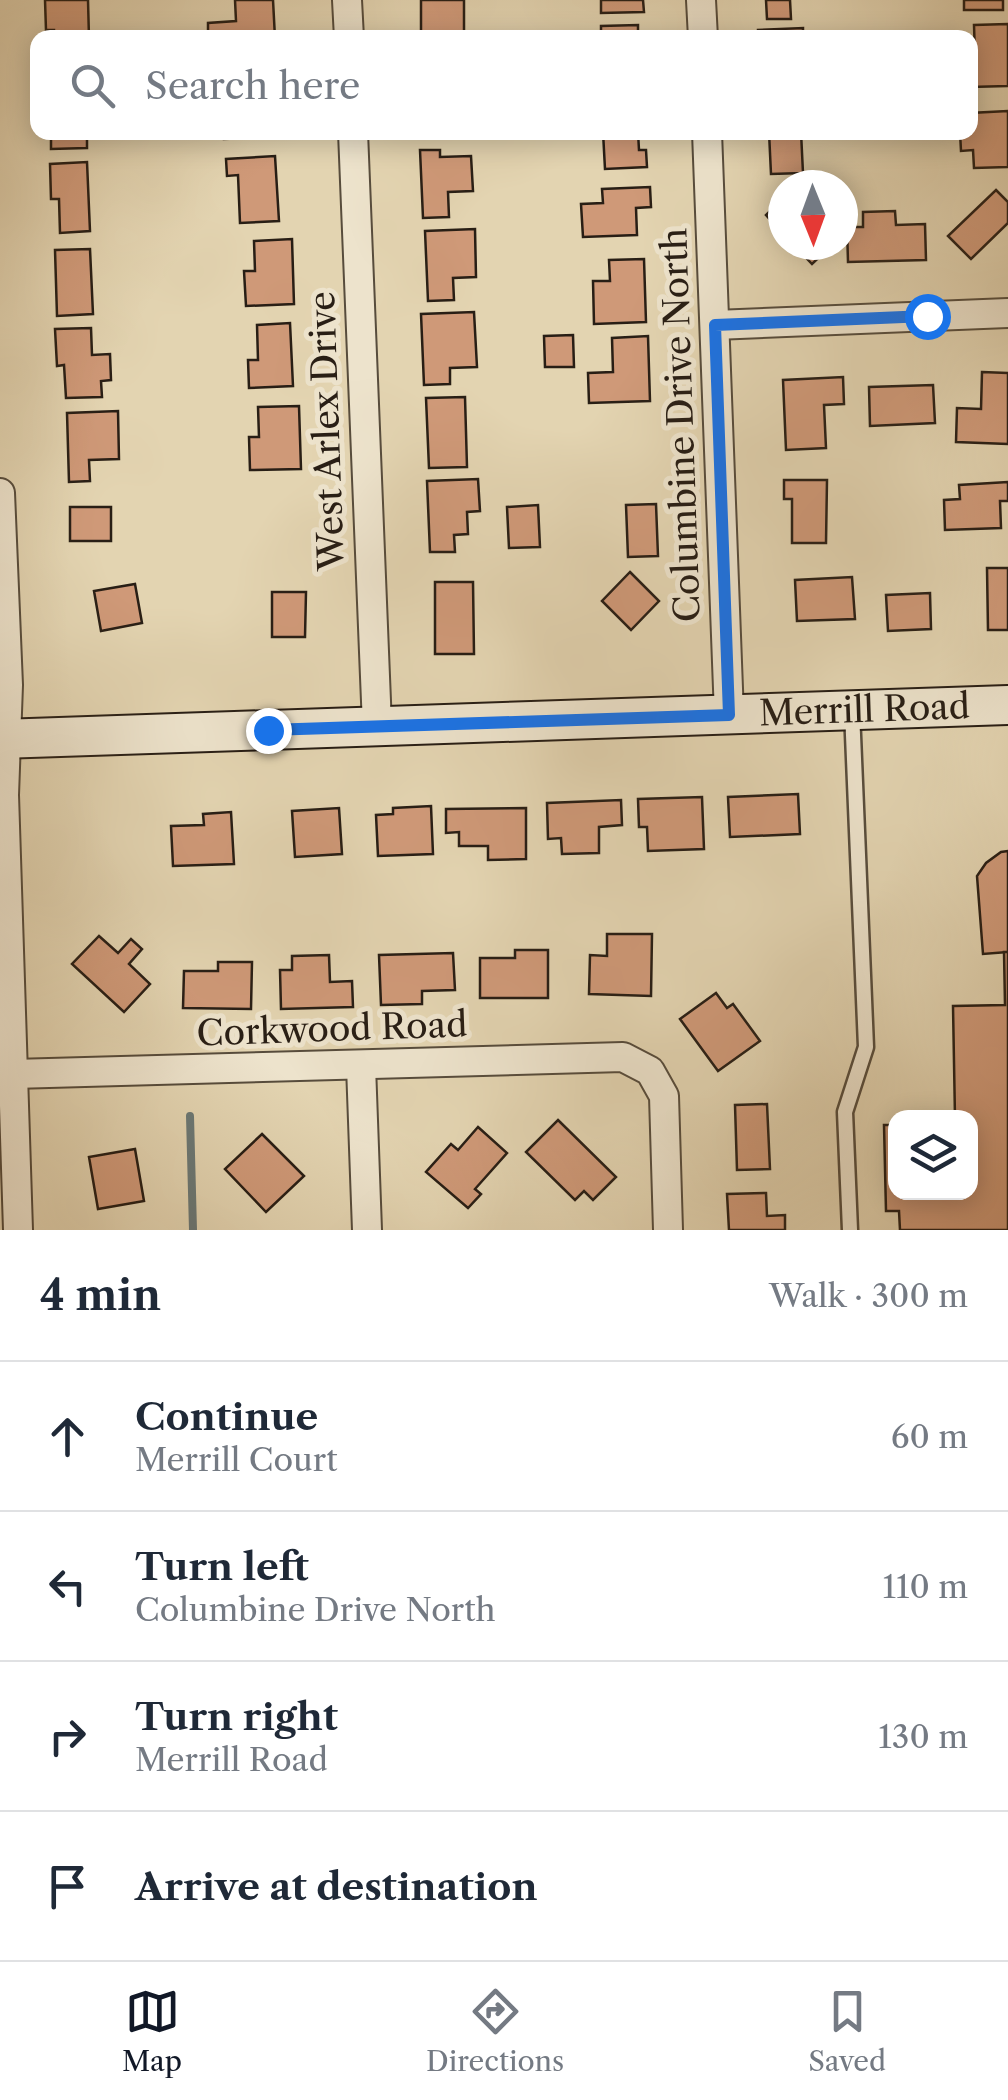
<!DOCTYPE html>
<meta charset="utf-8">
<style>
:root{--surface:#fff;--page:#f2f2f3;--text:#1f2937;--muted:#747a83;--line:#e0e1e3;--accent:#111827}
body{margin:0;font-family:"Libre Caslon Text",serif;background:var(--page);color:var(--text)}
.controls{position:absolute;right:30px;bottom:30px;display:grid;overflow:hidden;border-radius:20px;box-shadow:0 5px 25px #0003}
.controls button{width:90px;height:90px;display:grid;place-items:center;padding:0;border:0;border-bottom:2px solid var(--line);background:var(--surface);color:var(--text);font:50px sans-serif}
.compass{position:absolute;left:768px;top:170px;width:90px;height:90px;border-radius:50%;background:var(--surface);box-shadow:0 5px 25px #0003;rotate:179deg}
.stop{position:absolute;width:30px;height:30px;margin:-22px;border:8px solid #1a73e8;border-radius:50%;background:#fff}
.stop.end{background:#1a73e8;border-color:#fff;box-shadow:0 2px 10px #0008}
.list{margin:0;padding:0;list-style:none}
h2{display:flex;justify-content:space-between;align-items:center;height:130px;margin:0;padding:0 40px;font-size:42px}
h2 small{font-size:32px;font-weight:400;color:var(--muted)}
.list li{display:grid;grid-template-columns:65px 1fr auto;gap:30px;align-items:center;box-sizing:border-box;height:150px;padding:0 40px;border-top:2px solid var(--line)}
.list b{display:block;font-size:38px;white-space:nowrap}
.list p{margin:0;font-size:32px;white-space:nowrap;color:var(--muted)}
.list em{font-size:32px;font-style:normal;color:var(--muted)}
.icon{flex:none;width:55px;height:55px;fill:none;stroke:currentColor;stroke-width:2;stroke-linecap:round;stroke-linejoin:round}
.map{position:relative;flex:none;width:1008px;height:1230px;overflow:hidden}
.search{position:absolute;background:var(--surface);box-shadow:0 5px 25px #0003;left:30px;right:30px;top:30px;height:110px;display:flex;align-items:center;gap:25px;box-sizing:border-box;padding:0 35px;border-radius:20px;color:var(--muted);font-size:38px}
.sheet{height:730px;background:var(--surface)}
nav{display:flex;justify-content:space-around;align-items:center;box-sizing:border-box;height:140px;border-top:2px solid var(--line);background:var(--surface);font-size:28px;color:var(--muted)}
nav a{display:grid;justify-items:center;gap:5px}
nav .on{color:var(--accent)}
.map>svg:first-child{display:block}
</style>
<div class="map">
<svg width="1008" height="1230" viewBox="0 0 1008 1230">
<rect width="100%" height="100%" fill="#e3d4b1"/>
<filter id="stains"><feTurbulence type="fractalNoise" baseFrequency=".002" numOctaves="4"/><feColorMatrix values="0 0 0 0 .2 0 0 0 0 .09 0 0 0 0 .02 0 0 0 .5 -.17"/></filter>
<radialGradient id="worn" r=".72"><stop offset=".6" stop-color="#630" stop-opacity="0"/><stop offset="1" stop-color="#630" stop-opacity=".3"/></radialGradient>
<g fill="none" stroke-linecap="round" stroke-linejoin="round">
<polyline stroke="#6c7976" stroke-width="8" points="190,1116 193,1230"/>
</g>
<g fill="#cf9978" stroke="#281e15" stroke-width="2.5">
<polygon points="45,0 88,0 89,38 54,38 54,30 46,30"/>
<polygon points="235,0 273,0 275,38 208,38 208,23 236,21"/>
<rect x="421" y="0" width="43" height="38"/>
<polygon points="601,0 643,0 644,12 601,13"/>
<polygon points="766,0 790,0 791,19 767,19"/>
<rect x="964" y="0" width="39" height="10"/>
<polygon points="1008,24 1008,86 970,87 970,57 975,57 974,25"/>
<polygon points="638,25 638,38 601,38 601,26"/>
<polygon points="803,28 803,38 758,38 758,30"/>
<polygon points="1008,111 1008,167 974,168 973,150 961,151 960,132 970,132 970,113"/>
<polygon points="51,132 87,132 87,148 51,149"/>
<polygon points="224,132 278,132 279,137 224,139"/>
<polygon points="603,132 638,132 639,150 646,150 647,167 605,169"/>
<polygon points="769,132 801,132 803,173 771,174"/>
<polygon points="420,150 440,150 440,157 471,156 473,191 448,192 449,217 423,218"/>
<polygon points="275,156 279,221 240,223 238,175 227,176 226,159"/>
<polygon points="87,162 90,231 60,233 59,199 51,199 50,164"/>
<polygon points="650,187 651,207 636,208 637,235 583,237 581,204 603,203 602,189"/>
<polygon points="996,190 1008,202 1008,223 971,259 948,236"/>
<polygon points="783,198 783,234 766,215"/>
<polygon points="895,211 896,225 925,224 926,260 848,262 847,227 863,227 863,212"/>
<polygon points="475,229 476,277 453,278 454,300 428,301 425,231"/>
<polygon points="292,239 294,304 246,306 244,271 255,271 254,241"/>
<polygon points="794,245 832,245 812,264"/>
<polygon points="90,249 93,314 57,316 55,250"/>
<polygon points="644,259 646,322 594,324 593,281 610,281 609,260"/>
<polygon points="474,312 477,367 450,368 450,384 424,385 421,314"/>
<polygon points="290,323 293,386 249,388 248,360 258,360 257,325"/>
<polygon points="91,328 92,355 110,354 111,380 101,381 102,397 66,398 64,365 57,366 55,329"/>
<polygon points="573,335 574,367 545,367 544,336"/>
<polygon points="648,336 650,401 589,403 588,373 613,372 612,338"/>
<polygon points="982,372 1008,373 1008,444 956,442 957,408 981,409"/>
<polygon points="843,377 844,404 824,405 826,448 786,450 783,380"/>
<polygon points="933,385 935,423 870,426 869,387"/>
<polygon points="465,397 467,467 429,468 426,398"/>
<polygon points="299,406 301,469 250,470 249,437 259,437 258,407"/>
<polygon points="118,411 119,459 89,460 90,481 69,482 67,413"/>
<polygon points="478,479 480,511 467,512 468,534 454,535 455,552 430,552 427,481"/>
<polygon points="784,480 827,480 826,543 792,543 792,499 784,499"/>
<polygon points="1008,482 1008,501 1000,501 1001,528 945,530 944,500 960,499 959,485"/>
<polygon points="656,504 658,556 628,557 626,505"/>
<polygon points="538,505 540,547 509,548 507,507"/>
<rect x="70" y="507" width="41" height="34"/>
<polygon points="987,568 1008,568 1008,630 988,630"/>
<polygon points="630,572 659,601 631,630 602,601"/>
<polygon points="852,577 855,619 797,621 795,580"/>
<polygon points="435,582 473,582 474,654 435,654"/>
<polygon points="135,584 142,623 101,631 94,591"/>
<polygon points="272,592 306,592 305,637 272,637"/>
<polygon points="930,593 931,629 888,631 886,595"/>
<polygon points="798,794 800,834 730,837 728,797"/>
<polygon points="702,797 704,849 648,851 647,827 639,827 638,799"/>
<polygon points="621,800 622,825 599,827 599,853 562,854 561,838 548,839 547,803"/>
<polygon points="431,806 433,854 378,856 376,815 393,814 393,808"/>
<polygon points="339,808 342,854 295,857 292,811"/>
<polygon points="526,808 526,859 488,860 488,846 459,846 459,832 446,833 446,809"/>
<polygon points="231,812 234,864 173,866 171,826 204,825 203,814"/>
<polygon points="1008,851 1008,952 983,954 977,876 986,863 1001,852"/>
<polygon points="607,934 652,934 651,996 589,994 590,955 607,956"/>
<polygon points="99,936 118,953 131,939 142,949 129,964 150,984 124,1012 72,964"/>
<polygon points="515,950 548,950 548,998 480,998 480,958 515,958"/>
<polygon points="1004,952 1008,952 1008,1230 900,1230 899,1211 886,1211 884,1125 896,1125 896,1192 970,1192 970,1118 955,1118 953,1006 1005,1005"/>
<polygon points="453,953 455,990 422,991 422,1004 381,1005 379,955"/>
<polygon points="329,955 330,982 352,981 353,1007 281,1009 280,970 292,970 292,956"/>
<polygon points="218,962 252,962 251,1009 183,1008 184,971 218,971"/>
<polygon points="716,993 727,1008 733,1004 760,1041 718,1071 680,1019"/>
<polygon points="767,1104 770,1169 737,1170 735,1105"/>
<polygon points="558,1120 616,1177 593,1200 584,1191 575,1200 526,1152"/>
<polygon points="478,1127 507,1153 475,1189 481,1194 468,1208 426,1172 451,1144 458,1150"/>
<polygon points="262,1134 304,1176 266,1212 225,1169"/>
<polygon points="135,1149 144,1201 98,1209 89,1157"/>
<polygon points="766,1193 767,1216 785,1215 785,1230 729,1230 727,1194"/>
</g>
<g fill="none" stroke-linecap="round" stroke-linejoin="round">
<defs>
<polyline id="lane" points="850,1230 845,1112 866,1047 852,711"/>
<g id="street">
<polyline points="347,0 349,38"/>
<polyline points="701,0 703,38"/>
<polyline points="353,132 377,726"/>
<polyline points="707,132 729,715"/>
<polyline points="715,325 1008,313"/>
<polyline points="0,493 8,685 4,795 18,1230"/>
<polyline points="361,1066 367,1230"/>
<polyline points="13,1074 623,1057 650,1071 664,1096 668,1230"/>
</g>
<g id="secondary">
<path id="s1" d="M0 739 1008 705"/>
</g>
</defs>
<use href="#lane" stroke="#574c3c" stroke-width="19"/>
<use href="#street" stroke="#574c3c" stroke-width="32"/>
<use href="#secondary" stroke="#281e15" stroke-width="42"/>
<use href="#lane" stroke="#ede3cc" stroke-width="14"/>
<use href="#street" stroke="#ede3cc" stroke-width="28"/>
<use href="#secondary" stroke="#ede3cc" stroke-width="38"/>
</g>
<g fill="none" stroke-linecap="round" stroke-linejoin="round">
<polyline stroke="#1a73e8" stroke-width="12" points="268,730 729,715 715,325 927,316"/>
</g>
<g text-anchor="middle" stroke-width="10" stroke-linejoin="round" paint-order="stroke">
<g font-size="35" fill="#281e15" stroke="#ede3cc">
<text transform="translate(681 425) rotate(-92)" y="12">Columbine Drive North</text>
<text transform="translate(327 431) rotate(-92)" y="12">West Arlex Drive</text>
<text dy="12" stroke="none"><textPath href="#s1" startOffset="865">Merrill Road</textPath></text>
<text transform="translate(332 1029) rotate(-2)" y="12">Corkwood Road</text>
</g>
</g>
<rect width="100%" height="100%" filter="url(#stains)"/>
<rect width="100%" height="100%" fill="url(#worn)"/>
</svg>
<div class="controls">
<button><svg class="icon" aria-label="layers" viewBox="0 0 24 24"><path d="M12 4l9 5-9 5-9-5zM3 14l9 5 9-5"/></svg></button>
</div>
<svg class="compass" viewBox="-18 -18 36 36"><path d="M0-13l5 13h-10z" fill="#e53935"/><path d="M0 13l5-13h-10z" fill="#747a83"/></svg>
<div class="stop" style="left:927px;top:316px"></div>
<div class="stop end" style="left:268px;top:730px"></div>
<div class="search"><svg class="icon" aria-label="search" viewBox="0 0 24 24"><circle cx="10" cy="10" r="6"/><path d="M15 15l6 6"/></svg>Search here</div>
</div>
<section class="sheet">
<h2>4 min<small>Walk · 300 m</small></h2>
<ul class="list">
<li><svg class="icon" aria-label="ahead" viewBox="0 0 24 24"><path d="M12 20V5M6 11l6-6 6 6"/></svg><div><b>Continue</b><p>Merrill Court</p></div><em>60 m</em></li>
<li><svg class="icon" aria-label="left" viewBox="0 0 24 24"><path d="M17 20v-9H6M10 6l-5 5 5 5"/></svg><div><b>Turn left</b><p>Columbine Drive North</p></div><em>110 m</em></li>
<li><svg class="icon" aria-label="right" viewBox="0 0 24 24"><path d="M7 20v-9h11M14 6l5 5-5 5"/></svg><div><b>Turn right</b><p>Merrill Road</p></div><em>130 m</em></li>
<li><svg class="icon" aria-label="arrive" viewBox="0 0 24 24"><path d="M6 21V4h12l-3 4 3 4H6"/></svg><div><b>Arrive at destination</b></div></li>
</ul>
</section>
<nav>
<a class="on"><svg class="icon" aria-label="map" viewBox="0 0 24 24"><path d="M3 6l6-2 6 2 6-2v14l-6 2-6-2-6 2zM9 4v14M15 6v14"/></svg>Map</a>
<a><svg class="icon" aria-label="directions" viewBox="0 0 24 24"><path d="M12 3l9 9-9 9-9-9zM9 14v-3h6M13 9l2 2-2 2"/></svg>Directions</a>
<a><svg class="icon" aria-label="saved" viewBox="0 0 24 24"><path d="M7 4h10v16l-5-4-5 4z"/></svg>Saved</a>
</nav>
